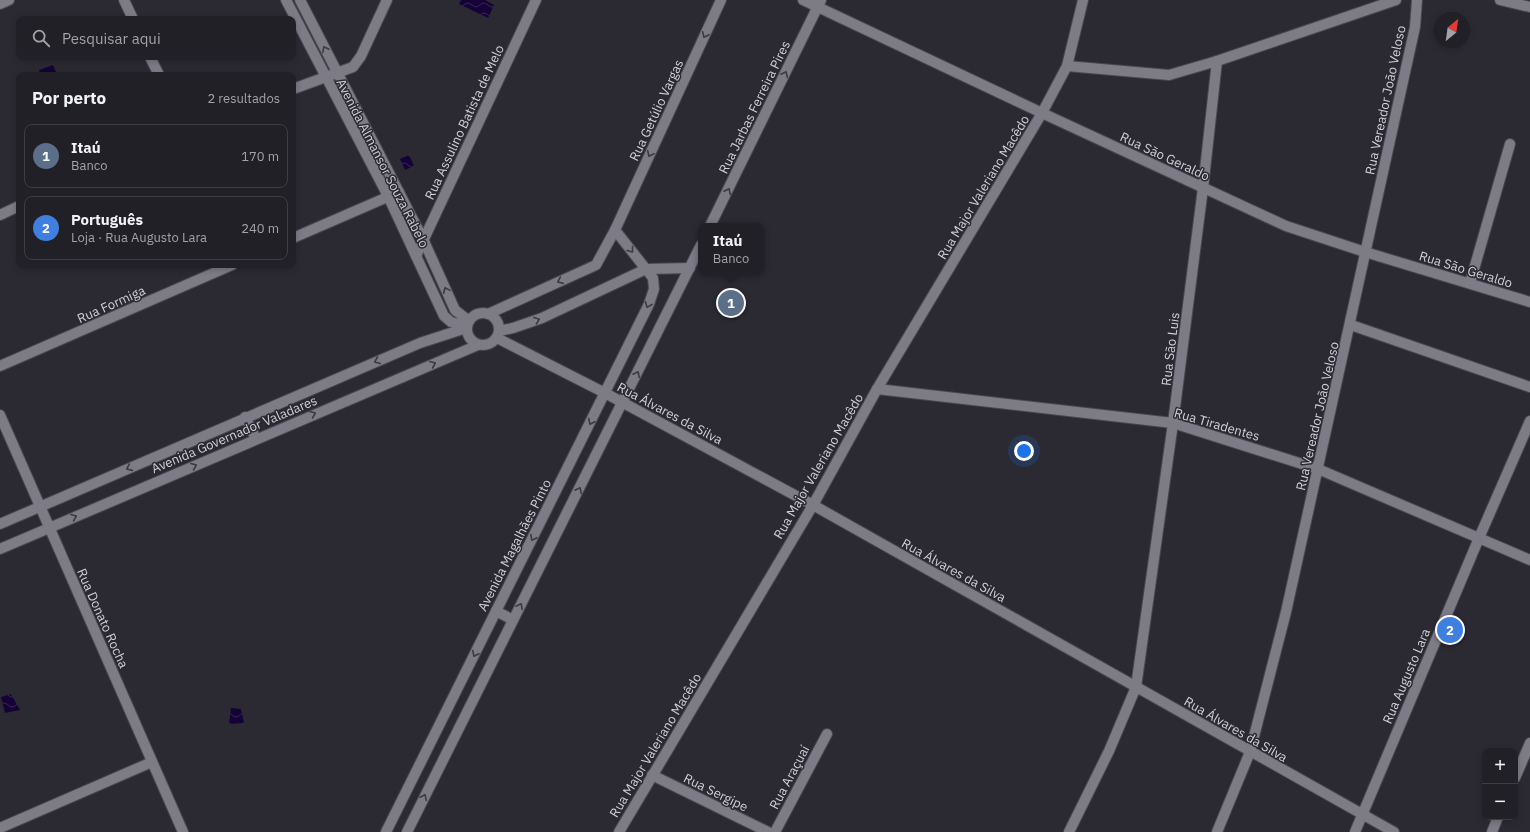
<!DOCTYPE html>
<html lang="pt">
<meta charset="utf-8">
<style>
:root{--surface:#202026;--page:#2d2d32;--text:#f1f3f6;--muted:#a2a3a7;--line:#3d3e43;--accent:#b9abf7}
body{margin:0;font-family:"IBM Plex Sans",sans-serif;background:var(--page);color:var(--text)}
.controls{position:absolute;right:12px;bottom:12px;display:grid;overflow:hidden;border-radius:8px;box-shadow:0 2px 6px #0003}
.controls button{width:36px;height:36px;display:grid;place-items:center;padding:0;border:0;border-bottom:1px solid var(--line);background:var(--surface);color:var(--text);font:20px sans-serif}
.compass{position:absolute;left:1434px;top:12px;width:36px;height:36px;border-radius:50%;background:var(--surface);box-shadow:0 2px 6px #0003;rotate:29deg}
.you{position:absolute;left:1024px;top:451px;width:14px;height:14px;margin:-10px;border:3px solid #fff;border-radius:50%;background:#1a73e8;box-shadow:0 0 0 6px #1a73e833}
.badge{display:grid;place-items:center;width:26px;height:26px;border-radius:50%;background:var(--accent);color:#fff;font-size:13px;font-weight:700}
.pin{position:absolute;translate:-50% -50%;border:2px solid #fff;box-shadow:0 1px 4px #0006}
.popup{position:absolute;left:698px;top:223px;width:66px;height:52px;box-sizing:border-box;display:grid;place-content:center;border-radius:8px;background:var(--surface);filter:drop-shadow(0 1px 3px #0005);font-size:13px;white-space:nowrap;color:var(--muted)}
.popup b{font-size:15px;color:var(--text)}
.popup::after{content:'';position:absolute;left:50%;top:100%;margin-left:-8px;border:8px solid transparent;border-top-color:var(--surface)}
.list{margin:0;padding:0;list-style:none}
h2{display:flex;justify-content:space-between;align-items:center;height:52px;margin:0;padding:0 16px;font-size:17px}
h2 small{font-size:13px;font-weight:400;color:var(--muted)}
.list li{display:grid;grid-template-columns:26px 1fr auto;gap:12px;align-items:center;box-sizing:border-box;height:64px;margin:0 8px 8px;padding:0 8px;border:1px solid var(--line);border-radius:8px}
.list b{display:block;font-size:15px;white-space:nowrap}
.list p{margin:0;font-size:13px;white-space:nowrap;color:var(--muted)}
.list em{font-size:13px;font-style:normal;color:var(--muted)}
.icon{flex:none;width:22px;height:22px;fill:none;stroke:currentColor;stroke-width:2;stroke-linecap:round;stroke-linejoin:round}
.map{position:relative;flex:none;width:1530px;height:832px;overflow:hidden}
.search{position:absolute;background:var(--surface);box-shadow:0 2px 6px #0003;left:16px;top:16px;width:280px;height:44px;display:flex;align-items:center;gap:10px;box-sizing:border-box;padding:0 14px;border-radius:8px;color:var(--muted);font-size:15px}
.panel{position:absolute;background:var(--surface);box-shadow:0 2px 6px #0003;left:16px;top:72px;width:280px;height:196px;border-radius:8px}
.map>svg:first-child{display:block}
</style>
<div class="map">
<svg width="1530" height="832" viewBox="0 0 1530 832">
<defs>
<pattern id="water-waves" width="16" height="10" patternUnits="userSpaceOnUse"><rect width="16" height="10" fill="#150237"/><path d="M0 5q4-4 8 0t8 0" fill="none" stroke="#362653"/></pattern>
</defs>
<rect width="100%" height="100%" fill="#2b2a33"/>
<g fill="url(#water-waves)">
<polygon points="461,0 485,0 494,5 488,18 459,4"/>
<polygon points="53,65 56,72 41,75 39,70"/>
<polygon points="409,155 414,166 405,170 400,159"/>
<polygon points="11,694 20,710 5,713 1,697"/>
<polygon points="231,708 241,709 244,723 229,724"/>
</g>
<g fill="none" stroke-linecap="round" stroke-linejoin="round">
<defs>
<g id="minor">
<polyline points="124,0 133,19"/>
<polyline points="1500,0 1530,7"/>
<polyline points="0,4 9,0"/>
<polyline points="150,57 159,75"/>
<polyline points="1067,66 1169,75 1217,61 1396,0"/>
<polyline points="293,89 353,67 361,56 387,0"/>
<polyline points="0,215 19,206"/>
<polyline points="293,238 399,192"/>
<polyline points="416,256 536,0"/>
<polyline points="1470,283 1510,144"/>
<polyline points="1351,325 1530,387"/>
<polyline points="0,366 232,265"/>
<polyline points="877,389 1173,423 1318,469 1530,560"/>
<polyline points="0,415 183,832"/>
<polyline points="652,775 768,832"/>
<polyline points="1515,778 1530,743"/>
<polyline points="0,828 152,762"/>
<polyline points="619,832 813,505 877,389 1042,113 1067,66 1083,0"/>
<polyline points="775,832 827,734"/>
<polyline points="1069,832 1109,751 1136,687 1173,423 1203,188 1217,61"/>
<polyline points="1217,832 1250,752 1286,612 1415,27 1417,0"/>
<polyline points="1355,832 1479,538 1530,421"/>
<polyline points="1492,832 1498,817"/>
</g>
<g id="tertiary">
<polyline points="286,0 388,196 444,316 451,322 467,326"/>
<polyline points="300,0 423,239 455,310 469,321"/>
<polyline points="803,0 1042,113 1286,226 1365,252 1530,302"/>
<circle cx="483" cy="329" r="16"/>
<polyline points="488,314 596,265 615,230"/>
<polyline points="499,331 513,328 542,318 646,269 690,268"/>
<polyline points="497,338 605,393 813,505 1394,832"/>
<polyline points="245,417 256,439"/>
<polyline points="0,524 420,343 466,328"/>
<polyline points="0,549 478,345"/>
</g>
<g id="secondary">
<polyline points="710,226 821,0"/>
<polyline points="496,611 513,620"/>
<polyline points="386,832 649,304 654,289 653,278 615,230 721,0"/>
<polyline points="407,832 701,245"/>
</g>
</defs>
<use href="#minor" stroke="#49484f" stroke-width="12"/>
<use href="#tertiary" stroke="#49484f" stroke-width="12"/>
<use href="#secondary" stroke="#49484f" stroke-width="12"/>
<use href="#minor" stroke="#7d7c86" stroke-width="10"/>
<use href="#tertiary" stroke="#7d7c86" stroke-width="10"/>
<use href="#secondary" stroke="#7d7c86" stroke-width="10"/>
</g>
<defs><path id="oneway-chevron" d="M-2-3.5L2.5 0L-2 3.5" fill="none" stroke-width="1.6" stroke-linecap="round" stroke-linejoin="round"/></defs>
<g stroke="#3b3a44">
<use href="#oneway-chevron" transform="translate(705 35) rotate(115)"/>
<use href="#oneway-chevron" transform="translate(325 49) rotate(-117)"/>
<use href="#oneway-chevron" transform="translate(785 74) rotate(-64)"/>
<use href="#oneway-chevron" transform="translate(650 154) rotate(115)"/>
<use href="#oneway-chevron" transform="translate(728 191) rotate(-64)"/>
<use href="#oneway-chevron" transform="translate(631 250) rotate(52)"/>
<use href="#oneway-chevron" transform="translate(560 281) rotate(156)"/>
<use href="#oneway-chevron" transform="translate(446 290) rotate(-114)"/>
<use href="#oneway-chevron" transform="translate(648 305) rotate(112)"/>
<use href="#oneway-chevron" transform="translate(537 320) rotate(-20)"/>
<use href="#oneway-chevron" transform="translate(377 361) rotate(157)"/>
<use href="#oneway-chevron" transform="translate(433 364) rotate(-23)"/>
<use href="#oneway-chevron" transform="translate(637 374) rotate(-63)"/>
<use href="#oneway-chevron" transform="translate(313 414) rotate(-23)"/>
<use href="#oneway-chevron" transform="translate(591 422) rotate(117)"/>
<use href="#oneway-chevron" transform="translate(194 466) rotate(-23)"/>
<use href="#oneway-chevron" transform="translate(129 468) rotate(156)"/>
<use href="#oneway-chevron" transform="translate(579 490) rotate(-63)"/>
<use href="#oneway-chevron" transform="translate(74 517) rotate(-23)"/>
<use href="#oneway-chevron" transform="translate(533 538) rotate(117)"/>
<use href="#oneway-chevron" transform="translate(520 606) rotate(-63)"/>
<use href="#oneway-chevron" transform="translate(475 654) rotate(117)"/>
<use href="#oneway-chevron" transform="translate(424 797) rotate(-63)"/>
</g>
<g text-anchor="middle" stroke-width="3" stroke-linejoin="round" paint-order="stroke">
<g font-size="13" fill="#d1d0d6" stroke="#2b2a33">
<text transform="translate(1385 100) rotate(-78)" y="5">Rua Vereador João Veloso</text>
<text transform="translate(754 107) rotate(-64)" y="5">Rua Jarbas Ferreira Pires</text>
<text transform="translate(656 110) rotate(-65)" y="5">Rua Getúlio Vargas</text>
<text transform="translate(464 122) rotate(-65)" y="5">Rua Assulino Batista de Melo</text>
<text transform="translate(1165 156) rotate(25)" y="5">Rua São Geraldo</text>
<text transform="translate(383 163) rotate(63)" y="5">Avenida Almansor Souza Rabelo</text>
<text transform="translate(983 187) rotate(-59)" y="5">Rua Major Valeriano Macêdo</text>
<text transform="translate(1466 269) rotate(17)" y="5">Rua São Geraldo</text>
<text transform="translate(111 304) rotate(-24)" y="5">Rua Formiga</text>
<text transform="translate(1170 349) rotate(-83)" y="5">Rua São Luis</text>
<text transform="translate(670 413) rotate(28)" y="5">Rua Álvares da Silva</text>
<text transform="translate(1317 416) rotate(-77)" y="5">Rua Vereador João Veloso</text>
<text transform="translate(1217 424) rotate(16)" y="5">Rua Tiradentes</text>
<text transform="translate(234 434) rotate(-23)" y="5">Avenida Governador Valadares</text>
<text transform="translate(818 466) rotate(-60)" y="5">Rua Major Valeriano Macêdo</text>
<text transform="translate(514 545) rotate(-63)" y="5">Avenida Magalhães Pinto</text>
<text transform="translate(954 570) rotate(29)" y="5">Rua Álvares da Silva</text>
<text transform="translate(103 618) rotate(66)" y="5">Rua Donato Rocha</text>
<text transform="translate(1406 676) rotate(-67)" y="5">Rua Augusto Lara</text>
<text transform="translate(1236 729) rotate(30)" y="5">Rua Álvares da Silva</text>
<text transform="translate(655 745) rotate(-59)" y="5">Rua Major Valeriano Macêdo</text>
<text transform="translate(789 777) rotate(-62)" y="5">Rua Araçuaí</text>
<text transform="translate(716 792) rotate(26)" y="5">Rua Sergipe</text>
</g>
</g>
</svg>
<div class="controls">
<button>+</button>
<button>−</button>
</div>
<svg class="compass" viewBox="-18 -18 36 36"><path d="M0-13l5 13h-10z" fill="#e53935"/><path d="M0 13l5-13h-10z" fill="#a2a3a7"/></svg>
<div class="you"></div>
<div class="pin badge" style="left:731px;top:303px;background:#5c6f8a">1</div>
<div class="popup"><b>Itaú</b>Banco</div>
<div class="pin badge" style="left:1450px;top:630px;background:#3f7fe0">2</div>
<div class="search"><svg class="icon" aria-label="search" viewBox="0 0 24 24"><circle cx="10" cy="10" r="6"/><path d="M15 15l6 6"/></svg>Pesquisar aqui</div>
<section class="panel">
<h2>Por perto<small>2 resultados</small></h2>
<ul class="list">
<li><span class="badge" style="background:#5c6f8a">1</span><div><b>Itaú</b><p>Banco</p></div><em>170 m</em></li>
<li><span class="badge" style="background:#3f7fe0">2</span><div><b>Português</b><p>Loja · Rua Augusto Lara</p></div><em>240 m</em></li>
</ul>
</section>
</div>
